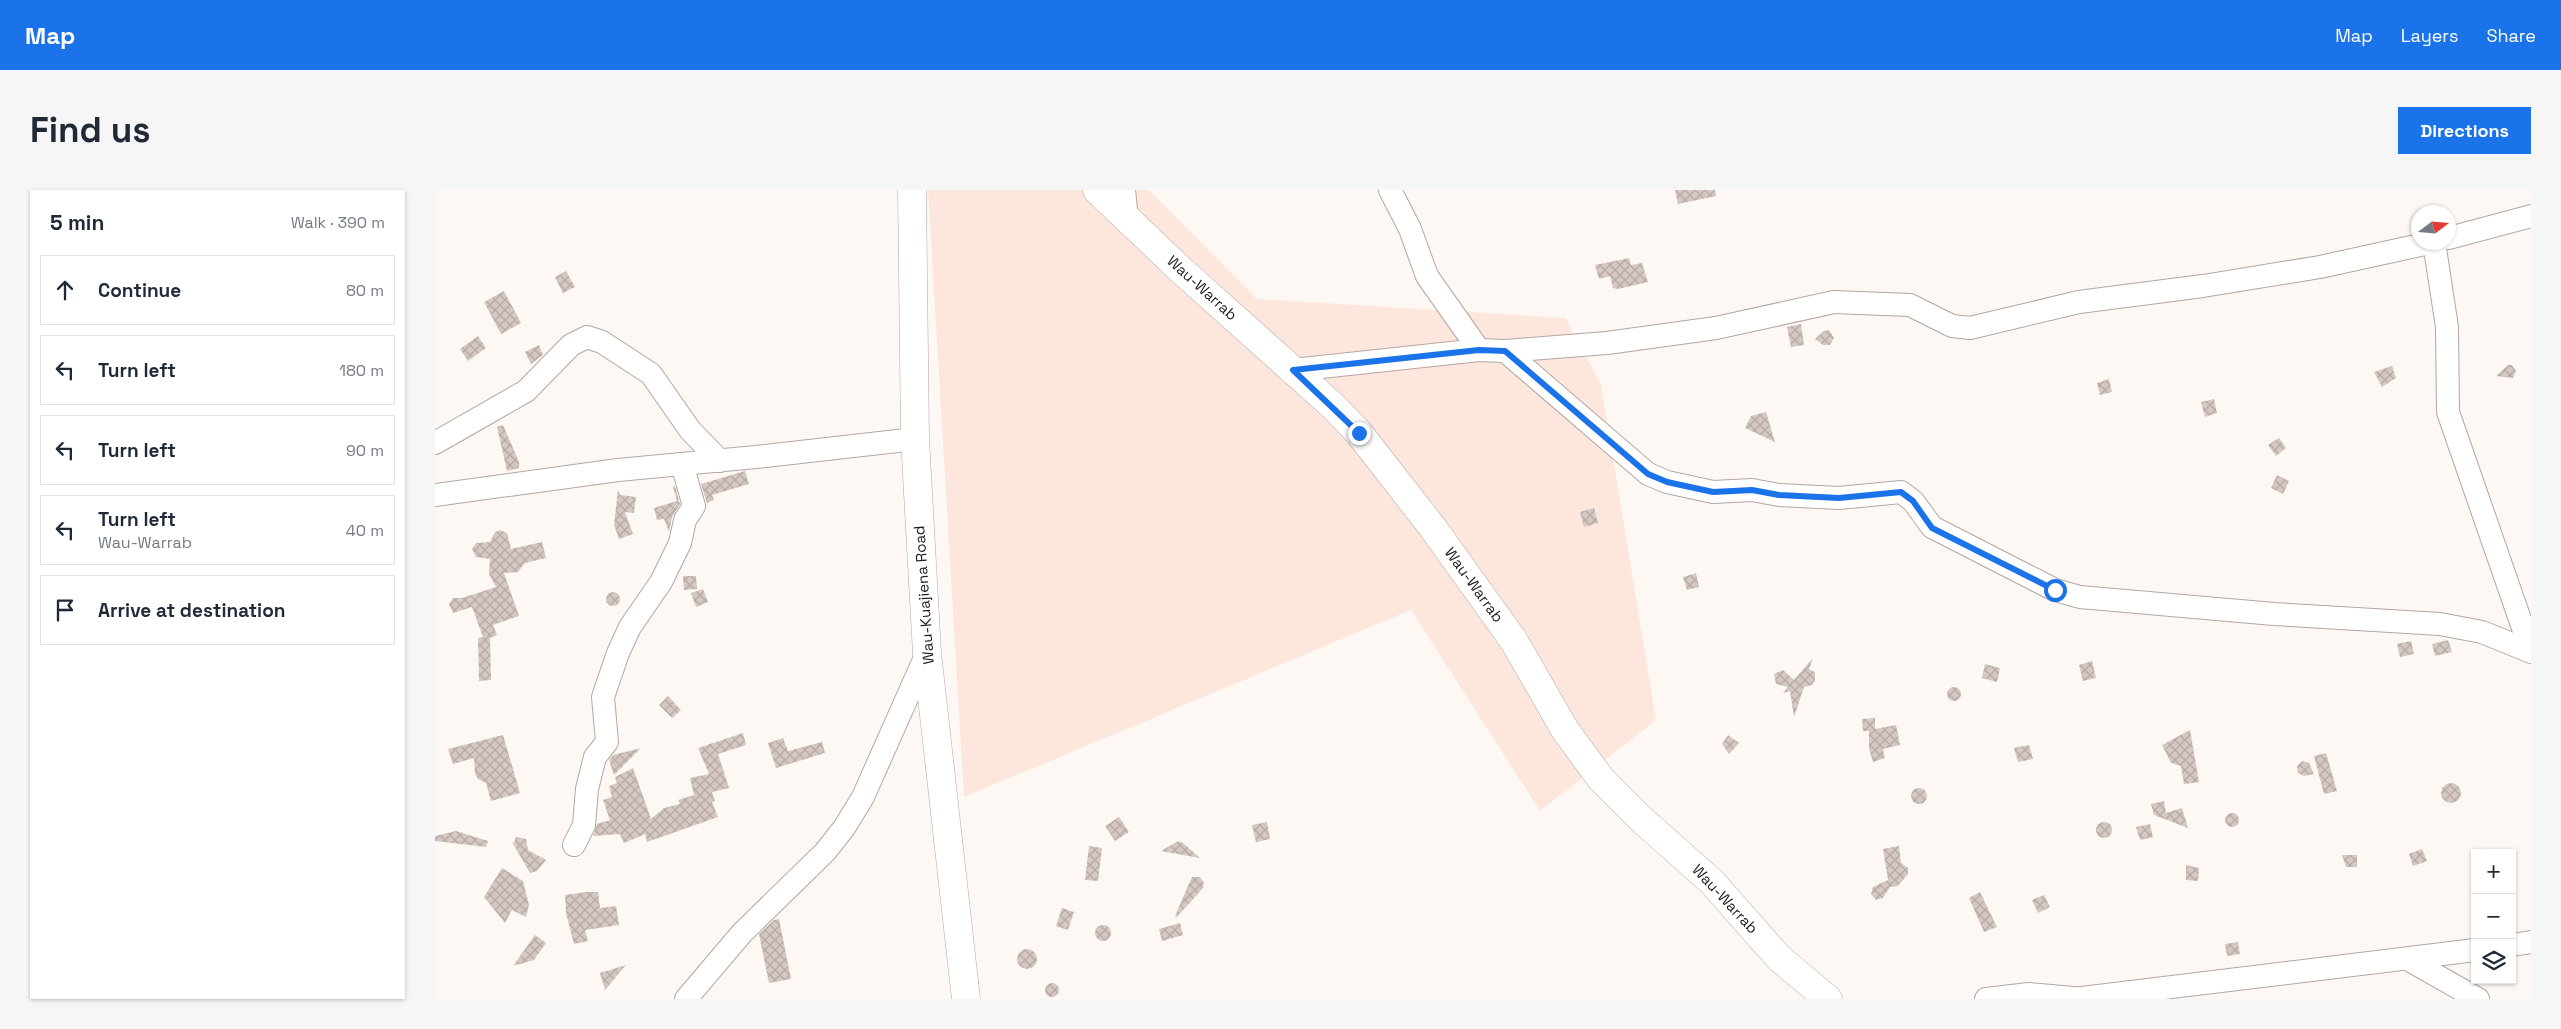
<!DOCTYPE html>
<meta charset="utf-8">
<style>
:root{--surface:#fff;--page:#f6f6f7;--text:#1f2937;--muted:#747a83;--line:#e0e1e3;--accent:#1a73e8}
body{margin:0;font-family:"Space Grotesk",sans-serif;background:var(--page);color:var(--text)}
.controls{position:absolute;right:15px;bottom:15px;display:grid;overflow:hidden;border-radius:0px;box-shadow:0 1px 4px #0004}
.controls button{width:45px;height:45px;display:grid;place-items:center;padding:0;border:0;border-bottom:1px solid var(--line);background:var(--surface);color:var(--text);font:25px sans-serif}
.compass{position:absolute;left:1976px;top:15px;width:45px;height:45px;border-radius:50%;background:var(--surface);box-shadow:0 1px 4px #0004;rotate:74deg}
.stop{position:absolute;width:15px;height:15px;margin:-11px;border:4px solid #1a73e8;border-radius:50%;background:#fff}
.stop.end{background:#1a73e8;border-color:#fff;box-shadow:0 1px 5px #0008}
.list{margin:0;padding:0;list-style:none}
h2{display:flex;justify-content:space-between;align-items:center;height:65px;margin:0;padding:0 20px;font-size:21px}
h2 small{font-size:16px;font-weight:400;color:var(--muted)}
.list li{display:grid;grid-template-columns:32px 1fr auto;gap:15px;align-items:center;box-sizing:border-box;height:70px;margin:0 10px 10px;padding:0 10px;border:1px solid var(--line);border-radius:0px}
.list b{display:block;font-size:19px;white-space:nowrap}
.list p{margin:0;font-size:16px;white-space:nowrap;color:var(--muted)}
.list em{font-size:16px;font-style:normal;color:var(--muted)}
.icon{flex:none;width:28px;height:28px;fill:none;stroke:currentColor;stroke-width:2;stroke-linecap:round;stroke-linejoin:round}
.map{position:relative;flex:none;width:2096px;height:809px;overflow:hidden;border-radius:0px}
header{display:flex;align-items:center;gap:30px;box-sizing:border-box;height:70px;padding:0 25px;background:var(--accent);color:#fff}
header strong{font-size:24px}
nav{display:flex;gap:28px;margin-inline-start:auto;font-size:18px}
.intro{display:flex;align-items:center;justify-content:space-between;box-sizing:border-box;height:120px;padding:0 30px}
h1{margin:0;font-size:35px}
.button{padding:12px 22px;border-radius:0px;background:var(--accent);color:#fff;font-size:18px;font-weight:700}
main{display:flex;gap:30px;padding:0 30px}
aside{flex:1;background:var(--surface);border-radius:0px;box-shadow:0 1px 4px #0004}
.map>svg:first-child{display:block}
</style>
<header>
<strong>Map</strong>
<nav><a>Map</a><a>Layers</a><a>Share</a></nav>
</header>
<div class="intro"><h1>Find us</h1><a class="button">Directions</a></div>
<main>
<aside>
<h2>5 min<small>Walk · 390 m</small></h2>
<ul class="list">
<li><svg class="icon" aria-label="ahead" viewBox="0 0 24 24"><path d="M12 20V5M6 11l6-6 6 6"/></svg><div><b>Continue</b></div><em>80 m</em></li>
<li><svg class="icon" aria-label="left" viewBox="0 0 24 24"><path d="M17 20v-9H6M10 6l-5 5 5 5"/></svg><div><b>Turn left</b></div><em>180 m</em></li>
<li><svg class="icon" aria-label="left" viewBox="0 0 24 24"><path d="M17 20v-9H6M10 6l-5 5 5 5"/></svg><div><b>Turn left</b></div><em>90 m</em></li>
<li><svg class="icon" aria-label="left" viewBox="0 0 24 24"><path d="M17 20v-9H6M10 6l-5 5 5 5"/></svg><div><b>Turn left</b><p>Wau-Warrab</p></div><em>40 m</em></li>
<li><svg class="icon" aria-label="arrive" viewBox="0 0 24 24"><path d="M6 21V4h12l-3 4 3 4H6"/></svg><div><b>Arrive at destination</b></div></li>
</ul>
</aside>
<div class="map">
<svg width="2096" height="809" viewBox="0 0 2096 809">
<defs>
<pattern id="building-cross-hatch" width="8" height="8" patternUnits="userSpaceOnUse" patternTransform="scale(1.25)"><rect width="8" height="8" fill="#d5c7c2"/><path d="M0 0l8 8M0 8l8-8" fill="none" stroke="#b6aaa6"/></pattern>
</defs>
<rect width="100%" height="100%" fill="#fef8f5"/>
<polygon fill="#fde7dd" points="493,0 714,0 822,109 1130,128 1166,194 1221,530 1105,621 976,420 529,607"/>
<g fill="url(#building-cross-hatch)">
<polygon points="1240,0 1280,0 1281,6 1243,14"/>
<polygon points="1194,68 1196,75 1207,73 1213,92 1183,99 1178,98 1175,86 1164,89 1160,75"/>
<polygon points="131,81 140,97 128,103 120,87"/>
<polygon points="69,101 86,133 66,144 49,112"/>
<polygon points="1366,134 1369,155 1356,157 1352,137"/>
<polygon points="1394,140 1399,148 1395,155 1388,155 1380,149 1389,141"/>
<polygon points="43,146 51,158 33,171 25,159"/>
<polygon points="104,155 108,165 96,174 90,162"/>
<polygon points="2073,175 2077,175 2081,181 2078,188 2061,186"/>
<polygon points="1957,176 1961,188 1947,197 1939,182"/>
<polygon points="1674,189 1677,202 1665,205 1662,193"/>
<polygon points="1779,209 1782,223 1770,227 1766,212"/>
<polygon points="1331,222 1340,252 1310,238 1316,226"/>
<polygon points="68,235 84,272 84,278 72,281 62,237"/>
<polygon points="1844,248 1851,258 1841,266 1833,255"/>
<polygon points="310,281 314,294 277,305 279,310 272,313 266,294"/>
<polygon points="1842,285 1854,291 1848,304 1836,298"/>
<polygon points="240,296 245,314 237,327 234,342 229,329 222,330 219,318 242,311 238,297"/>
<polygon points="183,300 185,305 201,307 199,323 190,322 198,344 184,349 179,335"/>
<polygon points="1159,318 1163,333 1149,337 1145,322"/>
<polygon points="65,340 72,343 76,359 107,352 111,368 90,373 83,382 69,383 84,426 58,435 62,445 55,448 56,490 44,491 43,448 48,447 37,417 18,423 14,414 18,408 27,408 61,397 54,384 55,369 41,367 37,359 41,353 55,352 60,342"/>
<polygon points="1261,383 1264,397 1252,400 1248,387"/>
<polygon points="248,386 261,386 262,399 249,400"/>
<polygon points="268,399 273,412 261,417 256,403"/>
<circle cx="178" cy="409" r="7"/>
<polygon points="2013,450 2017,462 2000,466 1997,454"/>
<polygon points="1976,451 1979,464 1965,467 1962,454"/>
<polygon points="1378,468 1374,479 1380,482 1380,490 1377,495 1369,497 1359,527 1355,501 1348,503 1353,497 1341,494 1339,484 1348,480 1359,490"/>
<polygon points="1657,471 1661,488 1648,491 1644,475"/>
<polygon points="1550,474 1565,478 1562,492 1547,488"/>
<circle cx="1519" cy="504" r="7"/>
<polygon points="233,506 246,520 237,528 224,515"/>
<polygon points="1440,528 1440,539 1461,535 1465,555 1448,559 1450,568 1438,572 1434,559 1434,541 1428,541 1427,529"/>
<polygon points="1755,540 1764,592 1749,594 1746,576 1736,573 1727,555"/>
<polygon points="308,543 311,555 283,564 294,598 277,602 280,611 277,612 283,627 212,652 210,644 189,653 185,644 158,646 162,634 175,630 168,610 177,607 174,596 182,593 180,587 198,578 216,629 229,618 245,614 243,610 259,605 255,588 274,584 263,558"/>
<polygon points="68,545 85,603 56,611 51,593 43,589 40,584 39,568 18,574 13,559"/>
<polygon points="1293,545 1304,553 1294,564 1287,554"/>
<polygon points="348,548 353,561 387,552 390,563 341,578 333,553"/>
<polygon points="1594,555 1598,569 1583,572 1579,558"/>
<polygon points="206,558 179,585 174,570 178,565"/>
<polygon points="1891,563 1902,601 1889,604 1879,566"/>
<polygon points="1867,571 1874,573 1879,584 1869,586 1863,583 1862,576"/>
<circle cx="2016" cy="603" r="10"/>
<circle cx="1484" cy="606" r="8"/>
<polygon points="1729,611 1731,623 1747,618 1753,638 1719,625 1716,614"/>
<circle cx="1797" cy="630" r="7"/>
<polygon points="684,627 694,642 680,651 670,636"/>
<circle cx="1669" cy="640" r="8"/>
<polygon points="832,632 835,649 821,652 817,635"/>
<polygon points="1715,634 1718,647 1705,650 1701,637"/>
<polygon points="21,641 53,651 51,657 0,651 0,646"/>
<polygon points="81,647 91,649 93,660 111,670 102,681 95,683 77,652 79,653"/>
<polygon points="743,651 748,653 765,668 726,661"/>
<polygon points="654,656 667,658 663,691 650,690"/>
<polygon points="1464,656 1466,673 1473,678 1473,684 1463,696 1455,697 1448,708 1441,710 1436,704 1438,697 1453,690 1448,659"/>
<polygon points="1987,659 1992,671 1978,676 1974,664"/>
<polygon points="1907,665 1922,665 1922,677 1911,677"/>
<polygon points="1751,675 1764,678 1763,691 1751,690"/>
<polygon points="67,678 88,691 94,715 91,727 77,720 70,733 49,707"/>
<polygon points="757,687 765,687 769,693 768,698 742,727 740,726"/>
<polygon points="151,702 163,702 165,718 181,716 184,735 150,740 153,751 139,754 131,723 130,705"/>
<polygon points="1545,702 1562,737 1549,742 1534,708"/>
<polygon points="1609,705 1615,717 1603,723 1597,710"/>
<polygon points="627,718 639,722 633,740 621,736"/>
<polygon points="344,729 356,789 334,793 324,744 339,730"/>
<polygon points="745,733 748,745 727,751 724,739"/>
<circle cx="668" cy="743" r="8"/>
<polygon points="100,745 111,753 99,770 78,776"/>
<polygon points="1803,752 1805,764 1792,766 1790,754"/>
<circle cx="592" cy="769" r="10"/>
<polygon points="191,775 170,800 165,783"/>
<circle cx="617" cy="800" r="7"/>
</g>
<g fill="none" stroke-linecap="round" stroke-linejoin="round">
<defs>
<g id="minor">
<polyline points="689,0 692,30"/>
<polyline points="955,0 975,39 992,86 1044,160"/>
<polyline points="2014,48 2096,26"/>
<polyline points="1999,52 2012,137 2013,222 2096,461"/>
<polyline points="1070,161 1213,284 1232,292 1278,302 1317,300 1344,305 1404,308 1466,302 1478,311 1497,337 1620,400 1645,407 1839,424 2005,434 2047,442 2096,462"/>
<polyline points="858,180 1044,160 1070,161 1172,153 1281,138 1399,112 1475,115 1517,136 1535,138 1644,112 1768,96 1885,77 1999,52"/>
<polyline points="0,253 91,201 136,155 152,147 167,152 216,184 255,240 285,271"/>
<polyline points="0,305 183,280 321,267 480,249"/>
<polyline points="139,655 149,635 152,599 160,567 172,552 168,507 183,463 195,437 226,392 245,353 250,330 259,316 247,274"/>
<polyline points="2077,755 2096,752"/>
<polyline points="1974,770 2043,809"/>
<polyline points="1647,808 2040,760"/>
<polyline points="251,809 307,743 390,662 409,638 428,607 492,463"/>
<polyline points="1551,809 1594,804 1649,809"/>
</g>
<g id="major">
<polyline points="477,0 480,249 492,463 531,809"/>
<polyline points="662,0 746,80 899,217 924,243 998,338 1079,451 1130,540 1166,589 1206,629 1277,692 1344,768 1393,809"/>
</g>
</defs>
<use href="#minor" stroke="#b4a6a1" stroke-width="24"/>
<use href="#major" stroke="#b4a6a1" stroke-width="29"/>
<use href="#minor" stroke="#fff" stroke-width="22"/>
<use href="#major" stroke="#fff" stroke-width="28"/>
</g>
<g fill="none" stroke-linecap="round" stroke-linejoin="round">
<polyline stroke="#1a73e8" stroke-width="6" points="924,243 858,180 1044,160 1070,161 1213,284 1232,292 1278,302 1317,300 1344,305 1404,308 1466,302 1478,311 1497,338 1620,400"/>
</g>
<g text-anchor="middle" stroke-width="5" stroke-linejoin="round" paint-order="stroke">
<g font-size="15" fill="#1f1a18" stroke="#fff">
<text transform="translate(767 98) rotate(42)" y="5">Wau-Warrab</text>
<text transform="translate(1039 395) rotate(54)" y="5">Wau-Warrab</text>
<text transform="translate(489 405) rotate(-94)" y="5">Wau-Kuajiena Road</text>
<text transform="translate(1290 709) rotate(47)" y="5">Wau-Warrab</text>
</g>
</g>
</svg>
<div class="controls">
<button>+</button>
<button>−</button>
<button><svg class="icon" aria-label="layers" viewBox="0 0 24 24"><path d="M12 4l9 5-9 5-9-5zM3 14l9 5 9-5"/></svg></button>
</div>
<svg class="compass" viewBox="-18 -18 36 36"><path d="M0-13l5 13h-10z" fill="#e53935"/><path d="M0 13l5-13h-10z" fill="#747a83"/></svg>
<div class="stop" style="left:1620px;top:400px"></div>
<div class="stop end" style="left:924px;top:243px"></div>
</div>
</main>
